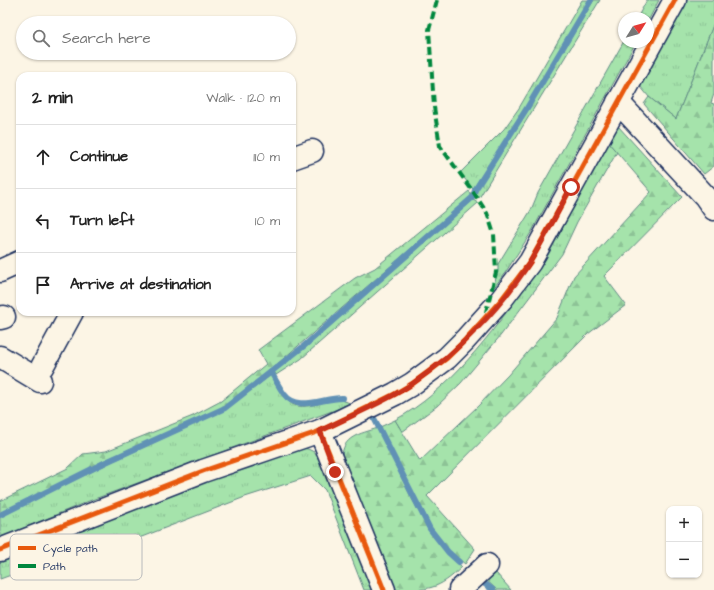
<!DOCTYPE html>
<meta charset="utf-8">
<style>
:root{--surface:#fff;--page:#f6f6f6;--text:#222;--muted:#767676;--line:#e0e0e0}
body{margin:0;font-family:"Architects Daughter",sans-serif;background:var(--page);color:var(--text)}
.controls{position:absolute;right:12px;bottom:12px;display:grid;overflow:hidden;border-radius:8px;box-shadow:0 1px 3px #0004}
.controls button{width:36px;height:36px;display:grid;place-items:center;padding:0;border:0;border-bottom:1px solid var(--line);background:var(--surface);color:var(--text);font:20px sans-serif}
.compass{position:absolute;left:618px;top:12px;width:36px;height:36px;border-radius:50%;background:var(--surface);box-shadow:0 1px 3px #0004;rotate:53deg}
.stop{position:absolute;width:12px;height:12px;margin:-9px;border:3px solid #c8321e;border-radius:50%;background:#fff}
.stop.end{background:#c8321e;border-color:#fff;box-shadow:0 1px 4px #0008}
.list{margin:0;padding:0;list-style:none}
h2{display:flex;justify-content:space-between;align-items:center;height:52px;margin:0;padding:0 16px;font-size:17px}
h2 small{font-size:13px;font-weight:400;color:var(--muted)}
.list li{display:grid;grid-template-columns:26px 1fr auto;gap:12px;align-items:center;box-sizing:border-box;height:64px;padding:0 16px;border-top:1px solid var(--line)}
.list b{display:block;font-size:15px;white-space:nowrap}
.list em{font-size:13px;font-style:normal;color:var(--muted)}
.icon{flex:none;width:22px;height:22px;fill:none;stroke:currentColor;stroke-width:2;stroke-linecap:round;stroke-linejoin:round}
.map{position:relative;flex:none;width:714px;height:590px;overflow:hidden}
.search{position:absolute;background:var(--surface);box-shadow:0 1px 3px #0004;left:16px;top:16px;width:280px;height:44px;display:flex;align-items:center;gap:10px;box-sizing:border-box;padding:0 14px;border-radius:22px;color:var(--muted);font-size:15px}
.panel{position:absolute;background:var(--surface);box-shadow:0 1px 3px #0004;left:16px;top:72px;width:280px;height:244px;border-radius:12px}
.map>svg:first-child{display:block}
</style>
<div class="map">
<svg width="714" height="590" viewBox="0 0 714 590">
<defs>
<pattern id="grass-tufts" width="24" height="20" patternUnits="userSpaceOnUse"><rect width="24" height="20" fill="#a5e3ab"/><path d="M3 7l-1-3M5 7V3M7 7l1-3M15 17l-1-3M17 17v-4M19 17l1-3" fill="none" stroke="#8dc396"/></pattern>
<pattern id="forest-firs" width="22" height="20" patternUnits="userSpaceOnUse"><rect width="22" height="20" fill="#a5e3ab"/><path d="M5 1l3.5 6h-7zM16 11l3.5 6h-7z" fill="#8dc396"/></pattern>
</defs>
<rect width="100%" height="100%" fill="#fcf5e5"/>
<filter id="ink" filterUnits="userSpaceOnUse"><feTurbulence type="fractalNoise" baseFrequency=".025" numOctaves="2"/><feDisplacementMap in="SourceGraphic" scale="8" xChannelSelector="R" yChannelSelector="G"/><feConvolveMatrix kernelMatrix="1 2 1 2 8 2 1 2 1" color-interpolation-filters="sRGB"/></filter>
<g filter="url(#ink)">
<g fill="url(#grass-tufts)" stroke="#608984">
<polygon points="582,0 590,0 525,109 473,189 460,173 504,129 519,108"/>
<polygon points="594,0 600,0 479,198 475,193 528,109"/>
<polygon points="647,0 659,0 648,21 648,18 637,18"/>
<polygon points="687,0 714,0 714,23 676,119 649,97 640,86"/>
<polygon points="624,41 624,42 636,42 532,231 505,273 492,290 498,272 498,264 531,210 538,193"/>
<path d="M608 142 617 152 577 222 562 254 501 335 461 383 437 406 402 432 395 420C448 392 492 333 527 284 533 274 543 265 548 255 569 217 587 179 608 142Z"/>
<polygon points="473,200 478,203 301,359 276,375 274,371 306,347"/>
<path d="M271 375C276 383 280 394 288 401 305 417 332 391 351 404L89 501 0 538V517L109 463 225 410Z"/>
<polygon points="302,448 308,449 314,452 328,474 377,590 364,590 325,490 311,476 245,497 77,562 69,554 0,579 0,562 209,479"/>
</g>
<g fill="url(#forest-firs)" stroke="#608984">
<polygon points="714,23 714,94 711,103 714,104 714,166 704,174 644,104 649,97 676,119"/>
<polygon points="618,126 682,197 604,276 626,305 588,334 427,496 475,549 465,564 449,551 431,528 380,427 395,420 420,461 478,406 508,375 557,318 574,276 651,192 608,142"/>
<polygon points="469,191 471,194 471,197 269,371 224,407 202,419 105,460 0,514 0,501 68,468 83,454 106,451 193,416 221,401 266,364 258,350 355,278 375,268"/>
<path d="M378 428C402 476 421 531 462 567 438 590 429 590 395 590L342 458C342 436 360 434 378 428Z"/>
<polygon points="496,573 511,590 497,590 484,578"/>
</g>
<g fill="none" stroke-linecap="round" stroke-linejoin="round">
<g stroke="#6091b5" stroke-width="6">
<path d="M271 372C275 379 279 387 284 394 298 413 324 397 343 398"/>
<polyline points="375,420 430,529 448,552 459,562"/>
<polyline points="0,515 106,462 225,408 304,346 473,197 475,190 527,108 591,0"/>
<polyline points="485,584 493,590"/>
</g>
<defs>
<g id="minor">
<polyline points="618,102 705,196 714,209"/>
<polyline points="292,158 312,151"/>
<polyline points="0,271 20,262"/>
<polyline points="0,318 4,317"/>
<polyline points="0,357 40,381"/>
<polyline points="42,367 72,312"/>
<polyline points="320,431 384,590"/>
<polyline points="0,550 203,471 320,431 395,394 412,384 447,358 465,340 501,300 530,262 675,0"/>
<polyline points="460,590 487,565"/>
</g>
</defs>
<use href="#minor" stroke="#1b2f5e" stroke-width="25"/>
<use href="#minor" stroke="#fcf5e5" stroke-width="22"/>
<polyline stroke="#00873e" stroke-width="4" stroke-dasharray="8 4" stroke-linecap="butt" points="437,0 429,30 434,107 440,146 474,193 487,213 494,234 496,272 485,316"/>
<defs>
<g id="cycleway">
<polyline points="320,431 384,590"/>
<polyline points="0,550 203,471 320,431 395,394 412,384 447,358 465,340 501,300 530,262 675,0"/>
</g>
</defs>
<use href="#cycleway" stroke="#fcf5e5" stroke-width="8"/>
<use href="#cycleway" stroke="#e8590c" stroke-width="5"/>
</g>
</g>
<g fill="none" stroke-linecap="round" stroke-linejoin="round" filter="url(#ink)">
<path stroke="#c8321e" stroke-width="5" d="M335 472 320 431C350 416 384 403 412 384 456 354 502 307 530 262 545 238 558 212 571 187"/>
</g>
<rect x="10" y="534" width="132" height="46" rx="6" fill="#fcf5e5" stroke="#b8babc" stroke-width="1"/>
<rect x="18" y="546" width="18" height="4" fill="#e8590c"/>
<rect x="18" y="564" width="18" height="4" fill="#00873e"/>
<g font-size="11" fill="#1b2f5e">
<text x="43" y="552">Cycle path</text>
<text x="43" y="570">Path</text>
</g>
</svg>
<div class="controls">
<button>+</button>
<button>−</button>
</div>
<svg class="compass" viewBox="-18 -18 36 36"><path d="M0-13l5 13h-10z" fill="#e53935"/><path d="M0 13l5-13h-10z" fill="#767676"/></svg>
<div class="stop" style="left:571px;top:187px"></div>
<div class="stop end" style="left:335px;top:472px"></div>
<div class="search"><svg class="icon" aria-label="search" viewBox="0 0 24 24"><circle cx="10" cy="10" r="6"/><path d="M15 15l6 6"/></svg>Search here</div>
<section class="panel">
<h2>2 min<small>Walk · 120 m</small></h2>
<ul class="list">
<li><svg class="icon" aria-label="ahead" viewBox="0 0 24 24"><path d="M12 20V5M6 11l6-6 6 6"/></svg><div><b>Continue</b></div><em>110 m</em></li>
<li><svg class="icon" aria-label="left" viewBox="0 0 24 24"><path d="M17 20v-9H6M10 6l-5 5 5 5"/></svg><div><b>Turn left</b></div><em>10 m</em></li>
<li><svg class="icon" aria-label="arrive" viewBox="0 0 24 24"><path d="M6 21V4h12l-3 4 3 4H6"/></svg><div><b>Arrive at destination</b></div></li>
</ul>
</section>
</div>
